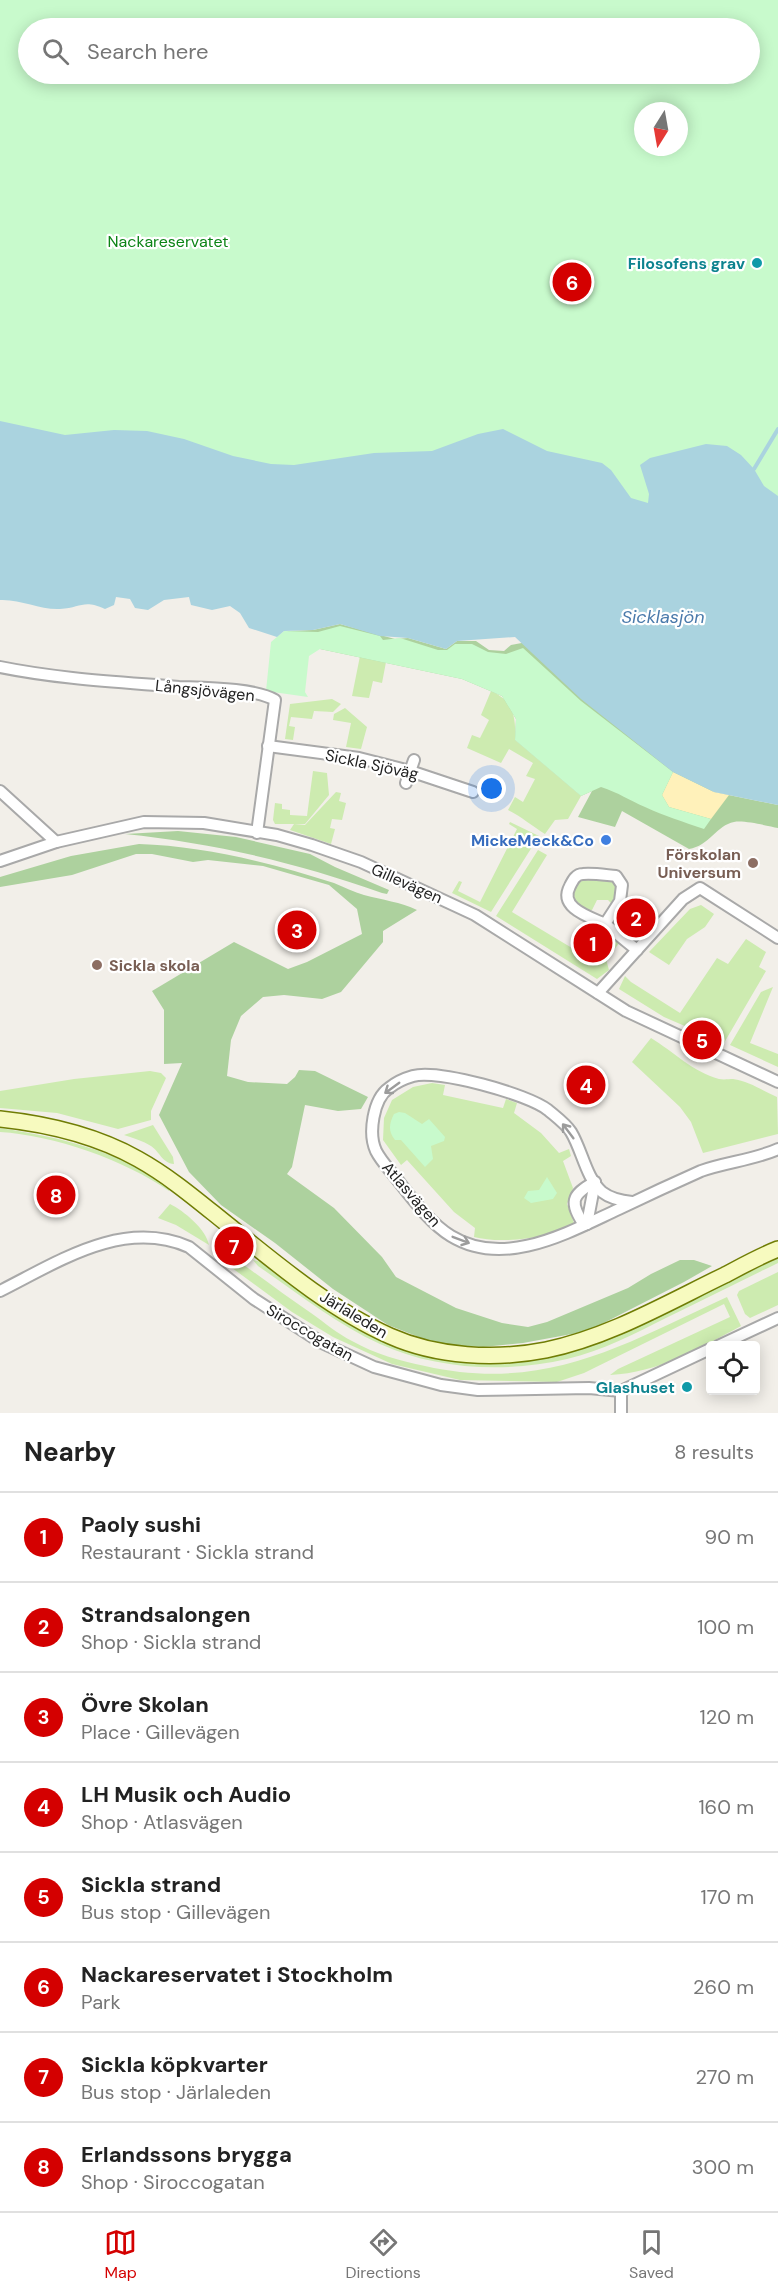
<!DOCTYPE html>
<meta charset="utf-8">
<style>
:root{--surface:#fff;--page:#f6f6f6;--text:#222;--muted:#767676;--line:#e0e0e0;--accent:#d40000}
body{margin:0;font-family:"DM Sans",sans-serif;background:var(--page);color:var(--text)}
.controls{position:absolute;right:18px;bottom:18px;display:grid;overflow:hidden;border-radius:6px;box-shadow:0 3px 15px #0003}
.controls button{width:54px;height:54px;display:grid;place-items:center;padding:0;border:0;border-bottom:2px solid var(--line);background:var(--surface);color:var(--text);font:30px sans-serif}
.compass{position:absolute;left:634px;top:102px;width:54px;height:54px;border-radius:50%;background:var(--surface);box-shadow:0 3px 15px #0003;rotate:191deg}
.you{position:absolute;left:492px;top:789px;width:21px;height:21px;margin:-15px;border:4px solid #fff;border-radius:50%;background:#1a73e8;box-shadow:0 0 0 9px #1a73e833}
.badge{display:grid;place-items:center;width:39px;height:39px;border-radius:50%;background:var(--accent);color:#fff;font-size:20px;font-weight:700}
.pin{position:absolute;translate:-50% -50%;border:3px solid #fff;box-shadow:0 2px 6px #0006}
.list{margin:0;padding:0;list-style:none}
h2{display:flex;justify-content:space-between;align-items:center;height:78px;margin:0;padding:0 24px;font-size:26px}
h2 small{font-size:20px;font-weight:400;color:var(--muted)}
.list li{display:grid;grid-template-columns:39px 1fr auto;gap:18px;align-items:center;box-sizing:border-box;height:90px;padding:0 24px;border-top:2px solid var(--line)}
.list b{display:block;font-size:22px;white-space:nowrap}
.list p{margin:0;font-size:20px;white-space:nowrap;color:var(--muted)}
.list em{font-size:20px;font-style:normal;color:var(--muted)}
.icon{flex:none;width:33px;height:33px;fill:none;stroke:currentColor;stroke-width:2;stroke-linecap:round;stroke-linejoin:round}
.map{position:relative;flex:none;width:778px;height:1413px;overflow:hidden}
.search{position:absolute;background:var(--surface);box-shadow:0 3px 15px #0003;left:18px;right:18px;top:18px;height:66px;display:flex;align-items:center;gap:15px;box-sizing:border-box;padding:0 21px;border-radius:33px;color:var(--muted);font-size:22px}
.sheet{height:798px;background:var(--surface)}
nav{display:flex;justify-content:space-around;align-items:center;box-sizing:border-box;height:84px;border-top:2px solid var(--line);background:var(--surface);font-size:16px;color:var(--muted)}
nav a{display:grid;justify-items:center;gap:3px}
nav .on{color:var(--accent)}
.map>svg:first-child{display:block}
</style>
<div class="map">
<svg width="778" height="1413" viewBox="0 0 778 1413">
<rect width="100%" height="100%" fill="#f2efe9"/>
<g fill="#cdebb0">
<polygon points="360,656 386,662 382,683 373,681 369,698 352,696"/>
<path d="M491 691C514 701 516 718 515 740L581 796 568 819 555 820 545 834C532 826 522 817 508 810L515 797 523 802 535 779 526 776 533 763 509 749 501 763 467 748 472 735 480 738 489 720 481 715Z"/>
<polygon points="332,699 341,704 333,712 314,711 312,719 291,717 289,726 295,727 293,740 285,739 290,704"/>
<polygon points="345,708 367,727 361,749 346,747 351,723 333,720 334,714"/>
<polygon points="313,771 327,773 329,795 305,824 275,824 273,820 275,803 282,804 282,809 290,810 290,815 307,816"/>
<polygon points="336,792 341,793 339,801 346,803 342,820 332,819 330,828 335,829 331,844 290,830 294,824 305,825"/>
<polygon points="510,822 539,836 491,912 452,893 459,881 462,882 458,891 480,902 517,829 509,824"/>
<polygon points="538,850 547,855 512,912 592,960 615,936 621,941 606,959 609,970 597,979 496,916"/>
<path d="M584 878 614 879C619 887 616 896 611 903L608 900H597L592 910 588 912 574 903 572 889 579 880Z"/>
<polygon points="701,905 714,914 705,927 687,939 669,965 649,952 690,909"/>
<polygon points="746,939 766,952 759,967 766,971 724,1043 664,1017 619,989 625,976 631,982 680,1013 717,958 728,964"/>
<polygon points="773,987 750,1043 778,1054 778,1067 730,1045 761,992"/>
<path d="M651 1038C674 1052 693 1072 719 1079 724 1080 729 1079 733 1079 749 1081 763 1091 777 1097L778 1134 703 1153 691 1122 680 1107 632 1062Z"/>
<polygon points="150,1071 161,1073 166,1078 151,1111 151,1120 118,1129 57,1113 0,1108 0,1091 74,1079"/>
<path d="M432 1083 445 1085 443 1095 503 1108 506 1099 517 1103 514 1113 541 1133 559 1153 569 1149 571 1156 563 1161 573 1188 567 1204 574 1223C551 1239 500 1244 474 1237L475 1228 454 1212 407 1160 401 1165 383 1140 384 1118 392 1100 413 1087Z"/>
<path d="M153 1125 173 1157 174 1164C162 1163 160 1152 151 1146 143 1141 133 1138 124 1135Z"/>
<path d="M0 1128C59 1137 118 1151 168 1185L169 1191C125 1160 53 1135 0 1132Z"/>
<path d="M170 1204C184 1211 206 1229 209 1245L176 1225 158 1218Z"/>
<path d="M219 1247C250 1269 280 1292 311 1313 325 1323 338 1334 352 1341 375 1354 400 1361 425 1366 545 1393 623 1345 727 1297L741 1326C700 1348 658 1373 610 1375L618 1369 730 1317 724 1304 584 1373 557 1382 460 1380 392 1364 333 1337 292 1312 213 1254Z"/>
<path d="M778 1258V1263C741 1281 705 1299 668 1317 636 1333 602 1351 567 1359 507 1373 436 1370 380 1344 336 1324 297 1293 258 1266L253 1260 262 1262 273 1269 345 1321 385 1342 417 1353 457 1361 497 1362 570 1352 609 1339Z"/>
<polygon points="778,1272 778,1305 750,1318 745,1314 737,1295 739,1291"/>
</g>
<g fill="#add19e">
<path d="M340 624 395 639 408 638 446 649 457 641H476L489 650 504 651 511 645 527 642 714 792 778 805V828C768 826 744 820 734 822 717 825 709 846 689 849L622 811 615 827 578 817 592 791 581 796 515 740 516 719 502 696 462 679 320 649 279 637 288 631 313 630Z"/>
<path d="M178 831 236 837 310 854 335 867 389 890 387 894 382 893C298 863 213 843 125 834Z"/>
<path d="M139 844C204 846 272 863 334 883 344 887 354 892 364 895 382 900 401 902 417 910L383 931V942L341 992 322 999 284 995 263 997 241 1016 231 1040 227 1076 248 1082 287 1084 295 1077 299 1070 315 1071 368 1097 361 1109 338 1111 305 1105 292 1167 287 1174 334 1208 382 1257 396 1277 456 1308 502 1323 528 1327 547 1322 628 1288 651 1274 680 1260H694L712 1266 684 1282 588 1331 523 1343 483 1347 449 1345 424 1339 388 1325 333 1289 275 1243 221 1205 189 1172 159 1115 182 1063 164 1064V1010L152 991 234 942 288 969 307 962 362 934 357 909 329 885 263 866 208 860 193 862 152 854H136L72 875 0 887V877L71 856Z"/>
</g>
<polygon fill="#fff1ba" points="673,772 714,792 729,795 711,819 669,807 662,795"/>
<g fill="#c8facc" fill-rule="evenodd">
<path d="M0 0H778V673L0 503ZM28 28H750V74H28ZM643 111H679V147H643Z"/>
<path d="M340 626 380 636 383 640 400 638 438 650H447L455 644H472L488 652 506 654 523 648 581 701 673 772 662 795 669 807 711 819 704 829C684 822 664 816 645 807 629 800 619 793 601 787L581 796 515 740 516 719 502 696 462 679 320 649 309 656 305 692 308 697 266 691 271 642 284 631 318 632Z"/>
<path d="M399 1112 405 1113 422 1124 429 1119 445 1137 444 1141 431 1146 433 1159 425 1167 401 1140H395C388 1131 389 1124 394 1114Z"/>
<polygon points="547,1177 557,1193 553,1199 531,1203 524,1198 528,1191 539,1190"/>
</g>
<path fill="#aad3df" d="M0 421 65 435 114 430 147 431 184 439 233 456 271 464 294 465 374 453 432 451 478 434 503 429 547 451 602 463 611 470 631 498 648 503 649 494 640 465 650 458 706 444 727 446 741 455 754 469 764 486 778 496V805L714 792 673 772 581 699 515 637 457 641 446 649 408 638 380 636 340 624 313 630 284 631 277 637 249 628 240 613 230 606 212 610 191 605 189 597 164 600 148 610 135 608 130 599 116 597 114 605 105 609C83 599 81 608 60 609 40 610 21 599 0 600Z"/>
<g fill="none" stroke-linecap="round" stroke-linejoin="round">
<polyline stroke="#aad3df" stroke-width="4" points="754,469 778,429"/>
<defs>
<g id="minor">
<path d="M0 667C59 679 120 682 179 687 204 688 255 688 275 700L257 833"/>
<polyline points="268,746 359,758 410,771 473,792"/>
<polyline points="406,783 414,760"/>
<polyline points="0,791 56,842"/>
<polyline points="0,861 56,842 144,822 204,823 277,835 312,845 361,862 475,915 626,1011 778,1082"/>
<path d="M605 924C590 917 558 908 570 886 573 880 576 874 583 874 593 873 605 875 616 876L622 885 620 901 605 924 637 950"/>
<polyline points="598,993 683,899 700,888 778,938"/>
<path d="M632 1202C622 1201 611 1199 602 1192 586 1178 582 1150 571 1132 566 1124 555 1116 548 1110 528 1094 437 1069 413 1076 406 1078 395 1083 389 1088 373 1099 368 1134 376 1151 380 1159 387 1167 392 1173 409 1194 428 1222 451 1236 505 1269 569 1232 619 1209 646 1196 674 1183 701 1171 726 1162 754 1160 778 1149"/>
<polyline points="587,1224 595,1182"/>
<path d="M584 1225C570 1203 570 1195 595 1182"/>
<path d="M0 1291C58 1262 123 1218 189 1247L254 1299 322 1343 374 1367 441 1385 478 1390 589 1388 621 1391 710 1349"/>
<polyline points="718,1346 778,1318"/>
<polyline points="621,1391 621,1413"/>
</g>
<path id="secondary" d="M0 1119C47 1124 97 1136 138 1159 174 1179 205 1207 237 1232 284 1270 334 1311 390 1336 437 1357 496 1360 546 1350 609 1337 667 1303 725 1275 742 1266 760 1256 778 1249"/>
</defs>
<use href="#minor" stroke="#a9a9a9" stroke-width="14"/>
<use href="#secondary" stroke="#707d05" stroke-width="18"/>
<use href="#minor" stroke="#fff" stroke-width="10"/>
<use href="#secondary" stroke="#f7fabf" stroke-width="15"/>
</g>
<defs><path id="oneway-shaft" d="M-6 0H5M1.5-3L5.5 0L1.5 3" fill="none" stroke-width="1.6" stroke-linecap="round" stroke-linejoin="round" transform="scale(1.5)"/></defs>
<g stroke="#9c9c9c">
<use href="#oneway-shaft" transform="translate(392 1088) rotate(144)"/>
<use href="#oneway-shaft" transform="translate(568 1131) rotate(-127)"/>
<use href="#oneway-shaft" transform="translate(461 1240) rotate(21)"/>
</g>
<g fill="#0f9aa8" stroke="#fff" stroke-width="2">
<circle cx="757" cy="263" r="6"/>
<circle cx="687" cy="1387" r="6"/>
</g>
<circle fill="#3f7fe0" stroke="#fff" stroke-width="2" cx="606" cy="840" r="6"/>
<g fill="#8d6e63" stroke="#fff" stroke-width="2">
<circle cx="753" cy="863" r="6"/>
<circle cx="97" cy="965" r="6"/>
</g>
<g text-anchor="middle" stroke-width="4.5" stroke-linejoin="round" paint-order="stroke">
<g font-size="16" fill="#0c8416" stroke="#fff">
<text x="168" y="247">Nackareservatet</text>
</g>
<g font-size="16" font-weight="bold" fill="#0d838f" stroke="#fff" text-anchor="end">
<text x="745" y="269">Filosofens grav</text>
<text x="675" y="1393">Glashuset</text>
</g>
<g font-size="16" fill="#222" stroke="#fff">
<text transform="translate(205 690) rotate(6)" y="6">Långsjövägen</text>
<text transform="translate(372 764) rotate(12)" y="6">Sickla Sjöväg</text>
<text transform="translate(407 883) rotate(24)" y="6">Gillevägen</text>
<text transform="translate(412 1194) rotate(49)" y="6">Atlasvägen</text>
<text transform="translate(354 1314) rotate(31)" y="6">Järlaleden</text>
<text transform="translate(310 1332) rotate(30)" y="6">Siroccogatan</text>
</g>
<g font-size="16" font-weight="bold" fill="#366cbe" stroke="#fff" text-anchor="end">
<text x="594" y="846">MickeMeck&amp;Co</text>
</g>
<g font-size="16" font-weight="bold" fill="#785e54" stroke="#fff" text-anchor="end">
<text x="741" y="860">Förskolan<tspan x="741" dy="18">Universum</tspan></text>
<text x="109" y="971" text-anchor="start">Sickla skola</text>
</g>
<g font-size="18" font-style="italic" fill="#4a7aab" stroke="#fff">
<text x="663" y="623">Sicklasjön</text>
</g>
</g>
</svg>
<div class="controls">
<button><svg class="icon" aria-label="locate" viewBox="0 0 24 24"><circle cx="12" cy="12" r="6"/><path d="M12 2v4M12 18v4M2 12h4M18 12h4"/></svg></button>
</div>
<svg class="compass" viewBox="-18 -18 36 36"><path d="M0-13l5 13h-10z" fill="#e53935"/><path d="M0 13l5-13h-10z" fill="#767676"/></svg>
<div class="you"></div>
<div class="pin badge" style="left:593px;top:943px">1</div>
<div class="pin badge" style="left:636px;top:918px">2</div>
<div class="pin badge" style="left:297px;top:930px">3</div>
<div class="pin badge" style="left:586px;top:1085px">4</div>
<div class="pin badge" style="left:702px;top:1040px">5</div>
<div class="pin badge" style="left:572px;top:282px">6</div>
<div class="pin badge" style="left:234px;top:1246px">7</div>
<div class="pin badge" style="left:56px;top:1195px">8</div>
<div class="search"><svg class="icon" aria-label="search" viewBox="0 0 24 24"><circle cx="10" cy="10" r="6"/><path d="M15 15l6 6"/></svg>Search here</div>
</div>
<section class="sheet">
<h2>Nearby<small>8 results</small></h2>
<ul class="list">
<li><span class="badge">1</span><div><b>Paoly sushi</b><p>Restaurant · Sickla strand</p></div><em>90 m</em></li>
<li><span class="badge">2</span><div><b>Strandsalongen</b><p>Shop · Sickla strand</p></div><em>100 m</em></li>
<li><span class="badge">3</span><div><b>Övre Skolan</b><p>Place · Gillevägen</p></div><em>120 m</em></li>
<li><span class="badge">4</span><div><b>LH Musik och Audio</b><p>Shop · Atlasvägen</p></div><em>160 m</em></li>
<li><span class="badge">5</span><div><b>Sickla strand</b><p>Bus stop · Gillevägen</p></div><em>170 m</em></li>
<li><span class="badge">6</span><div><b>Nackareservatet i Stockholm</b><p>Park</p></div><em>260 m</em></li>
<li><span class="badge">7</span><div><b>Sickla köpkvarter</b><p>Bus stop · Järlaleden</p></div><em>270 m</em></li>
<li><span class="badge">8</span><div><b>Erlandssons brygga</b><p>Shop · Siroccogatan</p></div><em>300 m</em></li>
</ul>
</section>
<nav>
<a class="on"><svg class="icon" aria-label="map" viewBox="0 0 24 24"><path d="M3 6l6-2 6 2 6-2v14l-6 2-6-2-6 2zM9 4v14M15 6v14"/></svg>Map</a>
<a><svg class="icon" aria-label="directions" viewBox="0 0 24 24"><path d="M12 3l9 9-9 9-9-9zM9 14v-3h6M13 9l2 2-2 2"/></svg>Directions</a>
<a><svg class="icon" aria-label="saved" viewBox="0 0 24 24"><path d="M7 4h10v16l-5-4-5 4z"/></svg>Saved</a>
</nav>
